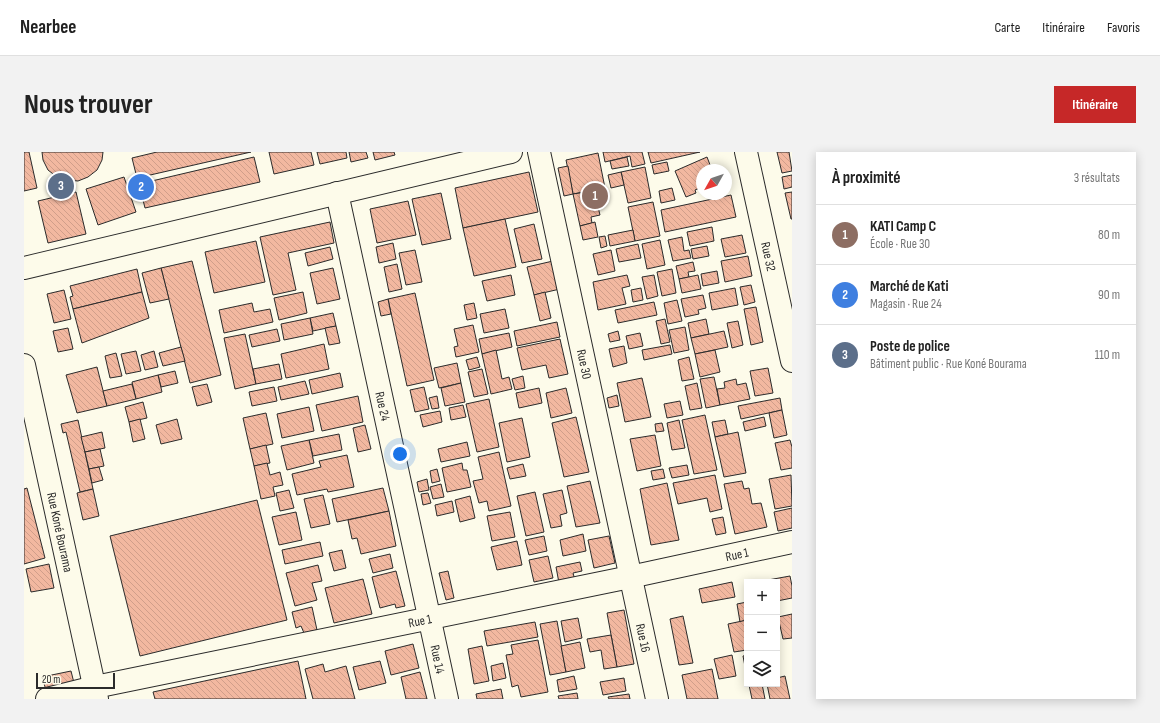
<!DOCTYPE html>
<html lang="fr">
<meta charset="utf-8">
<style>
:root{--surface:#fff;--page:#f2f2f2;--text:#222;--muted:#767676;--line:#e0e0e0;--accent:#c62828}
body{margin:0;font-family:"Sofia Sans Condensed",sans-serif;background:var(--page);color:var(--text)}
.controls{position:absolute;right:12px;bottom:12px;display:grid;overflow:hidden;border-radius:0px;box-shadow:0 2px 10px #0003}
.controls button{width:36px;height:36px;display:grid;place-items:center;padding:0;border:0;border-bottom:1px solid var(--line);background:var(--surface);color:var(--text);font:20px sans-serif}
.compass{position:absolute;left:672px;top:12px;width:36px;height:36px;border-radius:50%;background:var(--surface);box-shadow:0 2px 10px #0003;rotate:230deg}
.scale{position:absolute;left:12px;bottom:10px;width:79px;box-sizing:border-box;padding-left:4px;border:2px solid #2b2b2b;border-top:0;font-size:11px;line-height:14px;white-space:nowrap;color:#2b2b2b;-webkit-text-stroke:3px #fdfbea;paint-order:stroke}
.you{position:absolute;left:376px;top:302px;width:14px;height:14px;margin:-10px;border:3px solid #fff;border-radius:50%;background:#1a73e8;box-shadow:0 0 0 6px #1a73e833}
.badge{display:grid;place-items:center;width:26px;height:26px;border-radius:50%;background:var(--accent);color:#fff;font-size:13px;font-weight:700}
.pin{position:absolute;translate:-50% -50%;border:2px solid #fff;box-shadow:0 1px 4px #0006}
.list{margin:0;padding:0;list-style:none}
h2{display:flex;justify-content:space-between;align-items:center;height:52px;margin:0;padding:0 16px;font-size:17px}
h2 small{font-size:13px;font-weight:400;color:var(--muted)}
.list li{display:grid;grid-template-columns:26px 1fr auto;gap:12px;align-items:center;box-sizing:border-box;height:60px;padding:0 16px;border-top:1px solid var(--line)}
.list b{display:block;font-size:15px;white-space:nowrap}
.list p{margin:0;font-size:13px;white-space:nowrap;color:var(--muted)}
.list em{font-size:13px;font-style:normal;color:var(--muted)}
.icon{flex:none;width:22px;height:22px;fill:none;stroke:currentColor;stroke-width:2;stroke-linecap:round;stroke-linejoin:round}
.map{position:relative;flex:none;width:768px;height:547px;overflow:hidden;border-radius:0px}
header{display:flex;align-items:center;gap:24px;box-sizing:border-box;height:56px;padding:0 20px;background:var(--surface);border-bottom:1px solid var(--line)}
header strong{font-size:19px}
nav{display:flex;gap:22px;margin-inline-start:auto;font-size:14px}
.intro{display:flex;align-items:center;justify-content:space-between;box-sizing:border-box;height:96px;padding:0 24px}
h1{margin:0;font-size:28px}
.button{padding:10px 18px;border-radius:0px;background:var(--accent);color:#fff;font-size:14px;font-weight:700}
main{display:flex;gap:24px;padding:0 24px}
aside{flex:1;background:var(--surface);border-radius:0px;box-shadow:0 2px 10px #0003}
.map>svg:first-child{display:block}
</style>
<header>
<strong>Nearbee</strong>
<nav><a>Carte</a><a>Itinéraire</a><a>Favoris</a></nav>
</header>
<div class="intro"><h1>Nous trouver</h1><a class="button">Itinéraire</a></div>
<main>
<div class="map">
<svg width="768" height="547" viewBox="0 0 768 547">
<defs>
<pattern id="building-back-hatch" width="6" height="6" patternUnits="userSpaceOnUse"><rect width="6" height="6" fill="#f2b8a0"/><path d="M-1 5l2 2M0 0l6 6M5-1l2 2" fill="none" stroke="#d09e8a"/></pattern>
</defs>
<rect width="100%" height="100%" fill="#fdfbea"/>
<g fill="url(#building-back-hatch)" stroke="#2b2b2b">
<polygon points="0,0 5,0 13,36 0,39"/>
<polygon points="18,0 79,0 78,8 73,18 64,25 54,29 43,28 33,25 24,18 19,8"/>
<polygon points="133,0 227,0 113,26 108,6"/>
<polygon points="245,0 287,0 290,13 250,22"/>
<polygon points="293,0 322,0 323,6 296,12"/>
<polygon points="325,0 342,0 344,6 327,10"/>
<polygon points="349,0 370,0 371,3 351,8"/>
<polygon points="579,0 618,0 621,12 608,15 606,4 581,10"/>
<polygon points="624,0 676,0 627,11"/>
<polygon points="753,0 765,0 768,19 758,21"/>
<polygon points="574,1 581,36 549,42 542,8"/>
<polygon points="230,5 236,30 121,56 115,32"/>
<polygon points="603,5 605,14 588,17 586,9"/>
<polygon points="683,5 688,18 678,18 678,35 671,38 672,41 662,45 651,19"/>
<polygon points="643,10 645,19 630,22 628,13"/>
<polygon points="544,14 549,42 540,44 534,16"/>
<polygon points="621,15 627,46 604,51 597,20"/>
<polygon points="505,20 514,60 439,76 431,36"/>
<polygon points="597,20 600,33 587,36 584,23"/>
<polygon points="768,23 768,35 760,37 758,25"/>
<polygon points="100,25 112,60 74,73 62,37"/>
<polygon points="648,36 651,48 637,51 635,39"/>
<polygon points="52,40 62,82 24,91 14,49"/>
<polygon points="562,40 564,53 573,51 576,63 567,65 568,71 556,74 549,42"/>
<polygon points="768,40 768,67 767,67 761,41"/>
<polygon points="417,41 427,87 398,93 388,47"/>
<polygon points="707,43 712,65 641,80 637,58"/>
<polygon points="384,49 392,83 353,91 346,57"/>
<polygon points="629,50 636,84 611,89 604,55"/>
<polygon points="481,67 492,115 450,124 439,76"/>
<polygon points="306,70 310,91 264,101 272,138 249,143 236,85"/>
<polygon points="571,70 574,85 559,88 556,74"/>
<polygon points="510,72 518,107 498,111 490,77"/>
<polygon points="688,75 690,89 666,94 663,80"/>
<polygon points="609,78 611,89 586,94 584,83"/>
<polygon points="718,83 722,101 701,105 697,87"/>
<polygon points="581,84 583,94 577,96 575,85"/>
<polygon points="658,85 660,99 665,98 667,106 649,109 644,88"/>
<polygon points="636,88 641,113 623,117 618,92"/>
<polygon points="232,89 241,130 190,141 181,100"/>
<polygon points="369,91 372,107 355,111 352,95"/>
<polygon points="614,92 617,106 595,110 592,97"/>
<polygon points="683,94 685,104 669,107 667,97"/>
<polygon points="306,95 309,107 284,114 281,101"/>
<polygon points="391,98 398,130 382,133 375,101"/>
<polygon points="587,98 591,119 574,123 569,102"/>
<polygon points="724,104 728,124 701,130 697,109"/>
<polygon points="168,109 197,223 166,231 137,116"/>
<polygon points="529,109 536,137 510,143 503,115"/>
<polygon points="669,110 671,119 664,120 665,125 655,127 652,114"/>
<polygon points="373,112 378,137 365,140 360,115"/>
<polygon points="137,116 145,147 126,151 118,121"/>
<polygon points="309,116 316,147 293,152 286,121"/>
<polygon points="113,117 118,140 49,157 46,145 49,144 46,134"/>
<polygon points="648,117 652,141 638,144 633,120"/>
<polygon points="693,119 695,131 679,134 677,122"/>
<polygon points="487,123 491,143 463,149 458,129"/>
<polygon points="603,123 606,134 598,136 602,152 574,158 569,130"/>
<polygon points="630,123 634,144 623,147 618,125"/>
<polygon points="674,123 677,137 658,141 655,127"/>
<polygon points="727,133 731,150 720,153 716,135"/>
<polygon points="617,136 619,148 609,150 607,138"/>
<polygon points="711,136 714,153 688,158 685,141"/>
<polygon points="40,138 47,167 30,171 23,142"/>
<polygon points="118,140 125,166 58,191 49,157"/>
<polygon points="279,140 283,161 255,168 250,146"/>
<polygon points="521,140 527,166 516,169 510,143"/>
<polygon points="391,141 410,228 383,234 364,147"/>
<polygon points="679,143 682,156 674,158 675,162 661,165 657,147"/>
<polygon points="364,147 367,162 357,164 354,150"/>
<polygon points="653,148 658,169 644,172 640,151"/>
<polygon points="630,150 633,163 594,171 591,158"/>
<polygon points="228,151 230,160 246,157 249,170 200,181 195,158"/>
<polygon points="450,151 453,166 443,168 440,153"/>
<polygon points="732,155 739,190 727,193 720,157"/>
<polygon points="481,157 485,176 460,181 456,162"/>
<polygon points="309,161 312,174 289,179 286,166"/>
<polygon points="286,166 289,182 260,188 257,172"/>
<polygon points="641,167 646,190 637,192 632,169"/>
<polygon points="682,167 685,182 667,186 664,171"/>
<polygon points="714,169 719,193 708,196 703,171"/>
<polygon points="533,170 536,185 493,194 490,179"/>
<polygon points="449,173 455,200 432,205 430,195 434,194 430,177"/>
<polygon points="312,174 316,191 305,193 301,176"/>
<polygon points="661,175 665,198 650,201 645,178"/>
<polygon points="44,176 49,197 34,200 29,179"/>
<polygon points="253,177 256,189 228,195 225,183"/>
<polygon points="594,179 596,188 586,190 584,182"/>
<polygon points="700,179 704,195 671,202 667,186"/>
<polygon points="485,181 488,195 458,202 455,187"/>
<polygon points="616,181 619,194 605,197 602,184"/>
<polygon points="221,182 232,232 211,237 200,186"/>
<polygon points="536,187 544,222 525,226 522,213 498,218 493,196"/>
<polygon points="300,192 305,217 262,226 257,202"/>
<polygon points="646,193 648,202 620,208 618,198"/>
<polygon points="600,194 603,211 589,215 585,197"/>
<polygon points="157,195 161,209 139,214 135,201"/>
<polygon points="472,198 478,227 485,225 488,237 467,242 458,202"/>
<polygon points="691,198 696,220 676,225 671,202"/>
<polygon points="112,199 117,219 102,222 97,202"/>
<polygon points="130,199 134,215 121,218 117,203"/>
<polygon points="92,201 98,224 86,226 81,204"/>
<polygon points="453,205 456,215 445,218 442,208"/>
<polygon points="665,205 670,227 658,229 654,208"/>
<polygon points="433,211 437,231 415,236 410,216"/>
<polygon points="255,212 258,227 232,232 229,217"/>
<polygon points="73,215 83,254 53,261 42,223"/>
<polygon points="744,216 749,241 731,244 726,219"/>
<polygon points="458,217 464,242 450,245 444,220"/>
<polygon points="151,219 154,231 137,235 134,223"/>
<polygon points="316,221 319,235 288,242 285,228"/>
<polygon points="134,223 138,240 112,247 108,230"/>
<polygon points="499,224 501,236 491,238 488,227"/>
<polygon points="690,225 696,253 682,256 676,227"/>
<polygon points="618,226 627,265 601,270 593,231"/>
<polygon points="712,227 713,233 722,231 726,247 696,253 693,237 701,236 700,230"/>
<polygon points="281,229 285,242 257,248 254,235"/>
<polygon points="437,231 441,250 421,254 417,236"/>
<polygon points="673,231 678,256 666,258 661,234"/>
<polygon points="108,232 112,247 83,254 79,239"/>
<polygon points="183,232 188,250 173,254 168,235"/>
<polygon points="250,235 253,249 228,254 225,240"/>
<polygon points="400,235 405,257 391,260 386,238"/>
<polygon points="515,236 518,251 495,256 492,241"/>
<polygon points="542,236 548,261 527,266 522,241"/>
<polygon points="593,243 595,254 585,256 583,246"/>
<polygon points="334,244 339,270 298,279 292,253"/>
<polygon points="413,244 415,256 408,257 405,246"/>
<polygon points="756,246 758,258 717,267 714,254"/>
<polygon points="465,247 475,295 453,300 442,252"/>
<polygon points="656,249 659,263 643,266 640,252"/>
<polygon points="119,250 123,266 105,270 101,255"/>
<polygon points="439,253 442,265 427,268 425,256"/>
<polygon points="285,255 290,279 258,286 253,262"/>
<polygon points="758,258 763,283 750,286 745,261"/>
<polygon points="416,259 418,270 399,275 396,263"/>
<polygon points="242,261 249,292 226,297 219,266"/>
<polygon points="681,263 693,318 670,322 658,268"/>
<polygon points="552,265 565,320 540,325 528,271"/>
<polygon points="740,265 742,274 721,279 719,270"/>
<polygon points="498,266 506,305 483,310 475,271"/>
<polygon points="116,267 121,287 109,290 105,270"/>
<polygon points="153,267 158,287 137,292 132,273"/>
<polygon points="54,268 69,337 56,340 42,280 39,281 37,272"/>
<polygon points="655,268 661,296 648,298 643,271"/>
<polygon points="701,268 704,282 691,285 688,270"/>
<polygon points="638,271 640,279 632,280 631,272"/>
<polygon points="341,273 347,297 334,300 329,276"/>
<polygon points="78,280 81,296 61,300 57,285"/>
<polygon points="714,280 722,321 700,325 691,285"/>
<polygon points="315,282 318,298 289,304 285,288"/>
<polygon points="631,283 637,314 613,319 606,287"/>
<polygon points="285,288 290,311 263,318 257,294"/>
<polygon points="766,288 768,295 768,316 757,318 751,291"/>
<polygon points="443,290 446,304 417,310 414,297"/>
<polygon points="242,293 246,311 230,314 226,297"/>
<polygon points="76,297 80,314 65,317 61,300"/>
<polygon points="475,300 487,354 465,359 463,349 455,351 449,329 459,327 454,305"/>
<polygon points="323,303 330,335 304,340 303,337 273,343 268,322 297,315 295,309"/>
<polygon points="243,311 246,323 256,320 259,333 249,335 251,344 237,347 230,314"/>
<polygon points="438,311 439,318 443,318 447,335 423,340 418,316"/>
<polygon points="499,312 502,324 486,327 483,316"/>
<polygon points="663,313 665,323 648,326 645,316"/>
<polygon points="75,315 79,328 68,331 65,317"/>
<polygon points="413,317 416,329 408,331 406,319"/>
<polygon points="639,317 641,326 629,328 627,319"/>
<polygon points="691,323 698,357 686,360 683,346 654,352 649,331"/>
<polygon points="767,323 768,354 751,357 745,327"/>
<polygon points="403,327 405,338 395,340 393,330"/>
<polygon points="566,329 576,371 552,375 543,334"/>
<polygon points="718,329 720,337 725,336 728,352 737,351 743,375 711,382 700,332"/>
<polygon points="643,331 655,388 627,393 616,337"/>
<polygon points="417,332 420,345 409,347 406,335"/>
<polygon points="3,336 21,406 0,412 0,337"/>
<polygon points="359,336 365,359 313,370 308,347"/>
<polygon points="69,337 75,364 59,368 53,341"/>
<polygon points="265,338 270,356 256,359 252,341"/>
<polygon points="538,338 543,361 536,363 538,374 527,376 519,342"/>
<polygon points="511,340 520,380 502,384 493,344"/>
<polygon points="404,341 407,351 399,353 397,342"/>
<polygon points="299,343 306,372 287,376 280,347"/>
<polygon points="446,344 451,366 436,370 431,348"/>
<polygon points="233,348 263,468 116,504 86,384"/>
<polygon points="428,349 430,360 413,364 411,353"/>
<polygon points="768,356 768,376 754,379 750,360"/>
<polygon points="365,359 372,394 337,402 333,386 328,387 324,368"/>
<polygon points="272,360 278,388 255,393 248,365"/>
<polygon points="486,360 491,385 468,389 463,364"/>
<polygon points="699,365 702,381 692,383 688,367"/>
<polygon points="559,382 562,399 539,404 536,388"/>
<polygon points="520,384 523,399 505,403 501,388"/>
<polygon points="585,384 591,411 570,416 564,388"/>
<polygon points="493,389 498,413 473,418 467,395"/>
<polygon points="296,390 299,404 261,412 258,398"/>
<polygon points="318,398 322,416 310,419 305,401"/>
<polygon points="366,402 369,416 349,421 345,407"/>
<polygon points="524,404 529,426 510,430 505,408"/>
<polygon points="556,410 558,419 549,421 551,428 535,431 532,415"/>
<polygon points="25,412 30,436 7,440 2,417"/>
<polygon points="294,413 298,429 288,431 293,448 271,454 262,421"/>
<polygon points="372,419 381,454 372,456 371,452 356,456 348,425"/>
<polygon points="424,419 430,446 422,448 415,421"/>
<polygon points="766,424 768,434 768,446 753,449 753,430 744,430 744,428"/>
<polygon points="339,427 348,462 310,471 301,436"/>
<polygon points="708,430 711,445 678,451 675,437"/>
<polygon points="723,450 723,468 716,470 713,452"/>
<polygon points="288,455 293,478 280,481 277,474 272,476 268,460"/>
<polygon points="600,458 610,512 593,515 583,461"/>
<polygon points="768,462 768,486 759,487 754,465"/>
<polygon points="659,464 669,511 655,513 646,467"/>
<polygon points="554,466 558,486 541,490 537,469"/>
<polygon points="723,468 723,498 710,500 704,472"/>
<polygon points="533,469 542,520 526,523 516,472"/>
<polygon points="511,470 514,485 463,494 460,479"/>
<polygon points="587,483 593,515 580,517 577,498 566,500 563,487"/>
<polygon points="514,488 524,540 497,545 494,533 488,535 482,503 489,502 487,493"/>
<polygon points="556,490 561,516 542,520 537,494"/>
<polygon points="389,492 395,516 367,523 361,499"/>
<polygon points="458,494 465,529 450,532 444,497"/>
<polygon points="708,503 712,524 695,527 690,507"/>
<polygon points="723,503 723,525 719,504"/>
<polygon points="274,509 282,547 131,547 129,540"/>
<polygon points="356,509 362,531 335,538 329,515"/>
<polygon points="479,511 482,526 469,529 467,514"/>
<polygon points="299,512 301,520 322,514 331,547 289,547 281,517"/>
<polygon points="688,517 694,547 663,547 658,523"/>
<polygon points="47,519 50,531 22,538 18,525"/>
<polygon points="396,520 403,547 382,547 377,525"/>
<polygon points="550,524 553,537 535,540 533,528"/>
<polygon points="761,524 766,547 746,547 743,532 753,532 753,526"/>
<polygon points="600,526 602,539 579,543 576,530"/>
<polygon points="731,532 738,532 741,547 728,547 725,533"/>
<polygon points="477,537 479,547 453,547 452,542"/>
<polygon points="553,541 554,547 535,547 534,544"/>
<polygon points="605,542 606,547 585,547 584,545"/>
</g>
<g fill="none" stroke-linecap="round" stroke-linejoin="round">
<defs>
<g id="street">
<path id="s1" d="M515 0 633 547"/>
<path id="s2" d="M722 0 768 209"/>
<path id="s3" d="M313 41 423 547"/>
<polyline points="0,116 487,0"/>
<path id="s4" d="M23 547 71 535 606 425 768 390"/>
</g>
<g id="highway">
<path id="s5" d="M0 213 73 547"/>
</g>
</defs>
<use href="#street" stroke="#2b2b2b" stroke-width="24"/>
<use href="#highway" stroke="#2b2b2b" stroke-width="24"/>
<use href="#street" stroke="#fdfbea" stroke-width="22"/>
<use href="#highway" stroke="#fdfbea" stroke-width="22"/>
</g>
<g text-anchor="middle" stroke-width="3" stroke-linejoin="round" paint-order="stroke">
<g font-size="13" fill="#2b2b2b" stroke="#fdfbea">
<text dy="5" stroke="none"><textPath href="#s2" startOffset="107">Rue 32</textPath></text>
<text dy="5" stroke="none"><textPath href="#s1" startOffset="217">Rue 30</textPath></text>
<text dy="5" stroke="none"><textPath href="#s3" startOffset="218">Rue 24</textPath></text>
<text dy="5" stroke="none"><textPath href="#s5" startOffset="171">Rue Koné Bourama</textPath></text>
<text dy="5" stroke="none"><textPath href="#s4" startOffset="705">Rue 1</textPath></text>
<text dy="5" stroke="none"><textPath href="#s4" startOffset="381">Rue 1</textPath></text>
<text dy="5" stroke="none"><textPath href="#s1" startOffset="497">Rue 16</textPath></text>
<text dy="5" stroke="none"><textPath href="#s3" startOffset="477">Rue 14</textPath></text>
</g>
</g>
</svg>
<div class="controls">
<button>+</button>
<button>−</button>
<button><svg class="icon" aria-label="layers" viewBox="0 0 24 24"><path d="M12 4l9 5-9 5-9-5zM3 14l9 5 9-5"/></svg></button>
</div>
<svg class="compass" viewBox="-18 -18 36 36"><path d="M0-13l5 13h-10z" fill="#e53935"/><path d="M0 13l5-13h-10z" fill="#767676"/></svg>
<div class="scale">20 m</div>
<div class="you"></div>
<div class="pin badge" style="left:571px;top:44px;background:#8d6e63">1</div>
<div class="pin badge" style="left:117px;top:35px;background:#3f7fe0">2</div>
<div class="pin badge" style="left:37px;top:34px;background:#5c6f8a">3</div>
</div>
<aside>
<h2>À proximité<small>3 résultats</small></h2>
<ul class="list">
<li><span class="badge" style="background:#8d6e63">1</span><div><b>KATI Camp C</b><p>École · Rue 30</p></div><em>80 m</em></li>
<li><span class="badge" style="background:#3f7fe0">2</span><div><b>Marché de Kati</b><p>Magasin · Rue 24</p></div><em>90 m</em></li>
<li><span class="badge" style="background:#5c6f8a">3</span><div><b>Poste de police</b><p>Bâtiment public · Rue Koné Bourama</p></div><em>110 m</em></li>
</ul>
</aside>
</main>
